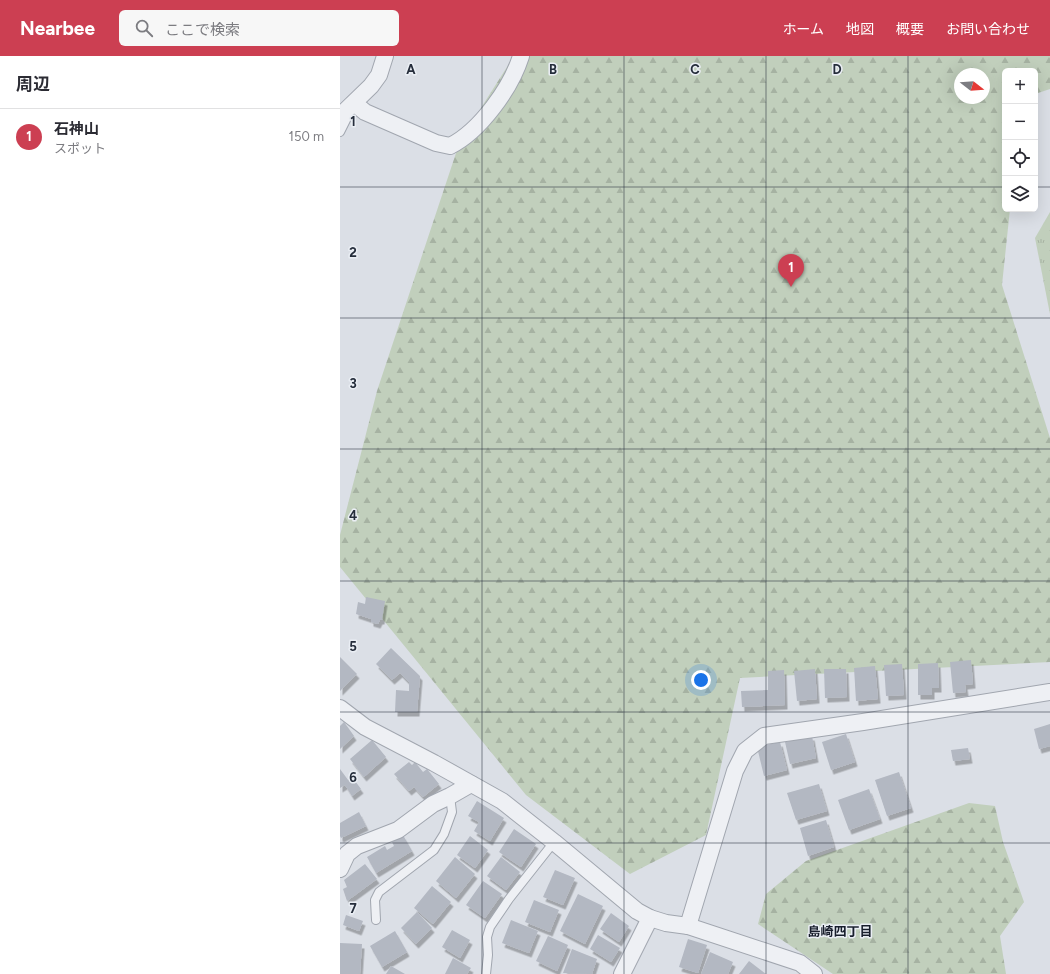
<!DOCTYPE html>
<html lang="ja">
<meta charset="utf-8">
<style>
:root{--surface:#fff;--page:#f7f7f7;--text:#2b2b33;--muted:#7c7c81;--line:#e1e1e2;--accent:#cc3f52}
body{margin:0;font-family:Figtree,"Noto Sans JP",sans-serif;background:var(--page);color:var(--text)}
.controls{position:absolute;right:12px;top:12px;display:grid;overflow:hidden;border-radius:6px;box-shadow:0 4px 16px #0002}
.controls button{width:36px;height:36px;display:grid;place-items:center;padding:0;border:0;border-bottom:1px solid var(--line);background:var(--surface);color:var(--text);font:20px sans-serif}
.compass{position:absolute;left:614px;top:12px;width:36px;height:36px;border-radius:50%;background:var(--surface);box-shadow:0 4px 16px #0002;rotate:107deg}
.you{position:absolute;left:361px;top:624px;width:14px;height:14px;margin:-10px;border:3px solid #fff;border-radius:50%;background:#1a73e8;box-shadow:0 0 0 6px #1a73e833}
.badge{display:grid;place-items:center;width:26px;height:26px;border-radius:50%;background:var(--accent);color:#fff;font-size:13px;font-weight:700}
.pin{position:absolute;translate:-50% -33px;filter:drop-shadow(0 1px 2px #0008)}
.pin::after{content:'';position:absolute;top:21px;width:14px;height:12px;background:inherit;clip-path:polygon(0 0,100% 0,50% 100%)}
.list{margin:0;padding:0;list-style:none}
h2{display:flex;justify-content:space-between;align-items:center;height:52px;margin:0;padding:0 16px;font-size:17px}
h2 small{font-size:13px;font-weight:400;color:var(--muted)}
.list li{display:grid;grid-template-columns:26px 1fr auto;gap:12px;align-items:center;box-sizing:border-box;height:56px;padding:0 16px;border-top:1px solid var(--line)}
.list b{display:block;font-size:15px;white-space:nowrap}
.list p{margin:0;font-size:13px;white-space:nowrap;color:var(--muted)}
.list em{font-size:13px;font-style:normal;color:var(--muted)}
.icon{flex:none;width:22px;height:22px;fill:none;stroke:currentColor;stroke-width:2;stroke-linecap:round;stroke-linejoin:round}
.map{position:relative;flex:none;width:710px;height:918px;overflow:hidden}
header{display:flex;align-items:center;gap:24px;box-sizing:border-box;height:56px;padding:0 20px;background:var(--accent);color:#fff}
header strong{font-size:19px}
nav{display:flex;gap:22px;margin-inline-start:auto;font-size:14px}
.search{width:280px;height:36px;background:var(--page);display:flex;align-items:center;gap:10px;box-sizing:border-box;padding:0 14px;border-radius:6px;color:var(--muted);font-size:15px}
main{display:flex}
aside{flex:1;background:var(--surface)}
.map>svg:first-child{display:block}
</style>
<header>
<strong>Nearbee</strong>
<div class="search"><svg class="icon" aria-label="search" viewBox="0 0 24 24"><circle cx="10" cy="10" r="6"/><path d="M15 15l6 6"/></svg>ここで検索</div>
<nav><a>ホーム</a><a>地図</a><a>概要</a><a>お問い合わせ</a></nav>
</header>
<main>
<aside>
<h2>周辺<small></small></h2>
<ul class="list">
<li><span class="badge">1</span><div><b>石神山</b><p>スポット</p></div><em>150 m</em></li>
</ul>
</aside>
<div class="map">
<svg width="710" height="918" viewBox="0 0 710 918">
<defs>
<pattern id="forest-firs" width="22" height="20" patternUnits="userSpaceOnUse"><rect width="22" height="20" fill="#c1cfbc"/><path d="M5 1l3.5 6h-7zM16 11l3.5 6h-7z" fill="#a6b2a2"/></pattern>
<pattern id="park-tufts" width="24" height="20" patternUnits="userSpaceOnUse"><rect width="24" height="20" fill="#c1cfbc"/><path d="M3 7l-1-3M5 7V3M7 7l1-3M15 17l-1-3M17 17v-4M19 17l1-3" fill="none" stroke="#a6b2a2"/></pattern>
<filter id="shadow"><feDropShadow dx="2.5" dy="4.5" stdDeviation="0" flood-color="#0004"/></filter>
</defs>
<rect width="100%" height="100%" fill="#dbdfe6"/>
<g fill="url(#forest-firs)" fill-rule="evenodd">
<path d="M174 0H710V33L695 38V15H665V153H670L662 229 710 382V606L400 622 366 779 290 818 186 739 0 511V479L37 335 120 85ZM620 18H644V42H620Z"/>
<polygon points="629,747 655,750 663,786 684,846 660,880 666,918 493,918 418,868 426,838 466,805"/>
</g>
<polygon fill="url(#park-tufts)" points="710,156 710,258 695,182"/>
<g fill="#b3b8c2" filter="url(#shadow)">
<polygon points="26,541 45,545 42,564 40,564 38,568 31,566 31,563 16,558 18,546 25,548"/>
<polygon points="51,592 80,620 77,656 55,656 56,634 69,635 69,626 60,617 52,624 36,608"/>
<polygon points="0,601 17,618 0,635"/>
<polygon points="631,604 633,628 625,629 626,636 613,637 610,606"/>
<polygon points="598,607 599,632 592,632 592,639 578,639 578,608"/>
<polygon points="562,608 564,639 546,640 544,609"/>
<polygon points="535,610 538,643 516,645 514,612"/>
<polygon points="475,613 477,643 457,645 454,615"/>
<polygon points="484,613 506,613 507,641 485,642"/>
<polygon points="444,614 445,649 402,651 401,635 428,634 428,615"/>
<polygon points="4,666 14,680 0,693 0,670"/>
<polygon points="710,668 710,690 699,693 694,673"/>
<polygon points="506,678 515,706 491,714 482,686"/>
<polygon points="472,680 476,702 450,708 445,686"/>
<polygon points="32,684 46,701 24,721 10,703"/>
<polygon points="440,686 447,714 424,720 417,691"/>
<polygon points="628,692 630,703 613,705 611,694"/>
<polygon points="69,706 72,709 75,706 83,716 87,713 99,728 83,741 74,731 69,735 54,718"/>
<polygon points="0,713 8,724 12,721 21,733 12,740 5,729 0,732"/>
<polygon points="559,716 571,752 547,760 535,724"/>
<polygon points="479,728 487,755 456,764 447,737"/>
<polygon points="529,733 540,763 509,774 498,744"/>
<polygon points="137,745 164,762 150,785 134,775 139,766 128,760"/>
<polygon points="19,756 26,770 1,782 0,780 0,767"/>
<polygon points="486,764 494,791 468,800 460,772"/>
<polygon points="174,773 196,788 181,811 159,796"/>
<polygon points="63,779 72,795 36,817 27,801 45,790 47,794 54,790 52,786"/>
<polygon points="130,780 148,794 135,812 117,799"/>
<polygon points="115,801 135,818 116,842 96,825"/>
<polygon points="161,801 180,816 166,834 147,820"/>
<polygon points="25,808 37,823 7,845 3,833 7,831 4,824"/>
<polygon points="215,814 235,822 223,849 203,841"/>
<polygon points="143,825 162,838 145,862 126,849"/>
<polygon points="92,830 111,846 93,868 74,852"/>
<polygon points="238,838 263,850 245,888 220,875"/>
<polygon points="194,844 219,854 210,876 185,866"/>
<polygon points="77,856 92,872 76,888 61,872"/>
<polygon points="271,857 289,870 279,886 260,873"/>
<polygon points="6,859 23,865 19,875 3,869"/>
<polygon points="171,864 198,875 189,897 162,887"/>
<polygon points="112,874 130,884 120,902 102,891"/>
<polygon points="55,875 67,896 42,911 30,890"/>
<polygon points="258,879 280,892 271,906 250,893"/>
<polygon points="208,880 228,889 217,915 196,905"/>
<polygon points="348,883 367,889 358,917 339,911"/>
<polygon points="0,887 22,888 20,918 0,918"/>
<polygon points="232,893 257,903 252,918 223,917"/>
<polygon points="370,896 393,906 388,918 361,918"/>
<polygon points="113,902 131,912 127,918 105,918"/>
<polygon points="409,905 426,918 399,918"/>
<polygon points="51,910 65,918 46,918"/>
</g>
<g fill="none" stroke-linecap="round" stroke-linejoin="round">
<defs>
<g id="service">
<polyline points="0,76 6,64 2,58"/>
<polyline points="36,864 35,844 39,836 94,794 104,778 112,756 110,740"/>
<polyline points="146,918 148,899 147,881 150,871 169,843 214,786"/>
</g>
<g id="minor">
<path d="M14 47 25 56 96 87 110 90C140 75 171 32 181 0"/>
<polyline points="0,60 31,30 39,19 45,0"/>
<polyline points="0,652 25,671 94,707 162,745 214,786 297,855 310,862 326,867 348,870 460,907 474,918"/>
<polyline points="0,813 7,798 17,790 58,774 93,748 110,740 131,728"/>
<polyline points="348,870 395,715 405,695 424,680 523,666 710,636"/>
<polyline points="282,918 310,862"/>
</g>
</defs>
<use href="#service" stroke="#a1a6af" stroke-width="10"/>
<use href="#minor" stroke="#a1a6af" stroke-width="18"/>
<use href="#service" stroke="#eef0f4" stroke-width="8"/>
<use href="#minor" stroke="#eef0f4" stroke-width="16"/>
</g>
<path fill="none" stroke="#252d3b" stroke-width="1" stroke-opacity="0.55" d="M142 0V918M284 0V918M426 0V918M568 0V918M0 131H665M695 131H710M0 262H710M0 393H710M0 525H710M0 656H710M0 787H710"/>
<g text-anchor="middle" stroke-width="3" stroke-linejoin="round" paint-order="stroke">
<g font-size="13" font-weight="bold" fill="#181e2c" stroke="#eaeef4">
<text x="500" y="880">島崎四丁目</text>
</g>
</g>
<g font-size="13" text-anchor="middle" font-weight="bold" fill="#252d3b" stroke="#eaeef4" stroke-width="3" stroke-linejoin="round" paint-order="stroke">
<text x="71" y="18">A</text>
<text x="213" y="18">B</text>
<text x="355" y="18">C</text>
<text x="497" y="18">D</text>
<text x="13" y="70">1</text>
<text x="13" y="201">2</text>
<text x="13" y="332">3</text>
<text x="13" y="464">4</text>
<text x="13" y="595">5</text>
<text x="13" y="726">6</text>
<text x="13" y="857">7</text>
</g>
</svg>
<div class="controls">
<button>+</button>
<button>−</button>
<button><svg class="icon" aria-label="locate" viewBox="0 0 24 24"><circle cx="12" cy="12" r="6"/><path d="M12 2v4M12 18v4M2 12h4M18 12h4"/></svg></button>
<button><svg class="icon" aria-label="layers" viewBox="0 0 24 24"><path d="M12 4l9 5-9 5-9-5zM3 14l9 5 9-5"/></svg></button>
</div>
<svg class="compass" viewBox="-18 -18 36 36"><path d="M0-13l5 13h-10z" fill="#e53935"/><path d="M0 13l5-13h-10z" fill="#7c7c81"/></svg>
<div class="you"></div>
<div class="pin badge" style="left:451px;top:231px">1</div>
</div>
</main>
